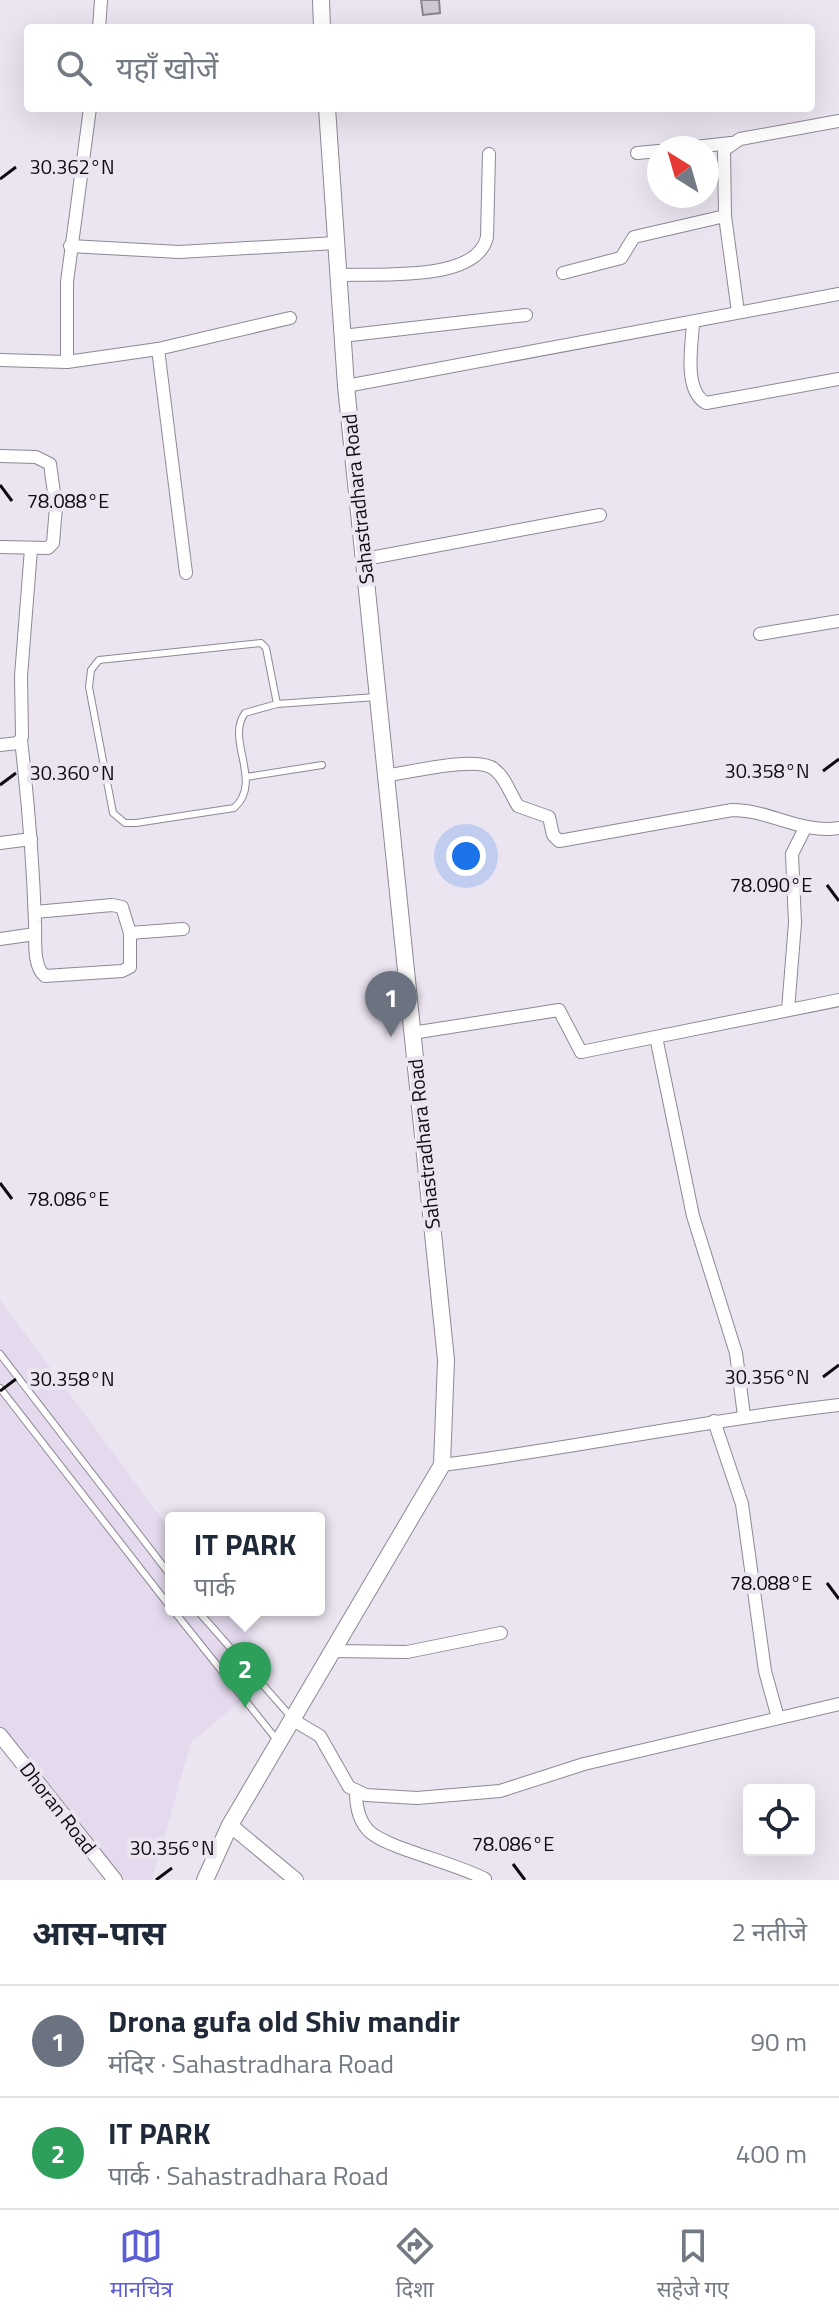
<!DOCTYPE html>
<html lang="hi">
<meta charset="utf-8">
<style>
:root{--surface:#fff;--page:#f6f6f7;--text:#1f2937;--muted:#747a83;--line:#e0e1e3;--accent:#5d5ed6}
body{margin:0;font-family:"Titillium Web","Noto Sans Devanagari",sans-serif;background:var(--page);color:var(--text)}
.controls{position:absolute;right:24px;bottom:24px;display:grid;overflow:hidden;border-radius:8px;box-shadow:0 8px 32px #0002}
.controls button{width:72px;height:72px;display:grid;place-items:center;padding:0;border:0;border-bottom:2px solid var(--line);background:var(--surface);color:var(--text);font:40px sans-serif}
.compass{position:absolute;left:647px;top:136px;width:72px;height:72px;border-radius:50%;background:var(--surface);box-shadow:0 8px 32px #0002;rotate:323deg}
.you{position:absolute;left:466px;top:856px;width:28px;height:28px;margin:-20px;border:6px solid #fff;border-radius:50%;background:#1a73e8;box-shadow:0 0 0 12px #1a73e833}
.badge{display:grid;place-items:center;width:52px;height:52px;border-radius:50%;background:var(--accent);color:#fff;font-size:26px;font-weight:700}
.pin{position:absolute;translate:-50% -66px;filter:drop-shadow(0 2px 4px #0008)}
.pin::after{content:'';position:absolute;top:42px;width:28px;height:24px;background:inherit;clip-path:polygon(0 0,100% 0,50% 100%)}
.popup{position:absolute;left:165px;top:1512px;width:160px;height:104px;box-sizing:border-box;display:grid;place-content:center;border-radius:8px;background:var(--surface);filter:drop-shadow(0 2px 6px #0005);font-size:26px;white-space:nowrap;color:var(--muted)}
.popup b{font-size:30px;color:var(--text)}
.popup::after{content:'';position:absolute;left:50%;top:100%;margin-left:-16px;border:16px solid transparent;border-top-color:var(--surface)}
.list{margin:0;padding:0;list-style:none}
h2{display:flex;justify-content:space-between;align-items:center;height:104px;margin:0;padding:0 32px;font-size:34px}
h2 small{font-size:26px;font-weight:400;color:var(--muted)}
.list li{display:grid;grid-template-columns:52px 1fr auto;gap:24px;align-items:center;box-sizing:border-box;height:112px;padding:0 32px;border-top:2px solid var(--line)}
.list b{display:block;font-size:30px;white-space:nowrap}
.list p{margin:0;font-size:26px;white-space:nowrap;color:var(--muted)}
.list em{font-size:26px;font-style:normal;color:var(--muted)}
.icon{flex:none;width:44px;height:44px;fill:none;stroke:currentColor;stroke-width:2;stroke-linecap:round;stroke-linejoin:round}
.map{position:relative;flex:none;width:839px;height:1880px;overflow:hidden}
.search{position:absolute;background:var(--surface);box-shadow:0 8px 32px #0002;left:24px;right:24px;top:24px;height:88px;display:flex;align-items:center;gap:20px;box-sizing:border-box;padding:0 28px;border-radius:8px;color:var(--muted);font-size:30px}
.sheet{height:328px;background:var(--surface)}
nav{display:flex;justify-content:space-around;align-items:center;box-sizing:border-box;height:112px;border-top:2px solid var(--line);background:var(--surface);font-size:22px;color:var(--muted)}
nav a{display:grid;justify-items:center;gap:4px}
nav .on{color:var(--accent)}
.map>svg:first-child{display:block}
</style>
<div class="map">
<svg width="839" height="1880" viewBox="0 0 839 1880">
<rect width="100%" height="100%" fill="#ebe4f1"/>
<polygon fill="#e4d9ed" points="0,1300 171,1531 171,1610 230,1610 276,1672 191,1742 152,1880 105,1880 0,1740"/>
<polygon fill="#cfc9d6" stroke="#8b8591" stroke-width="2" points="421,0 439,0 440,13 423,15"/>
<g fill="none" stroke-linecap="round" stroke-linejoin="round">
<defs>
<g id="service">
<path d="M277 704 266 648 261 643 99 660 91 670 89 687 113 813 125 823H136L234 808C264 782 225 740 245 713L277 704 376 697"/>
<polyline points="246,777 322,765"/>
<polyline points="0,1354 171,1576"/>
<polyline points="0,1388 171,1608"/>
<polyline points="173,1610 277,1740"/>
<polyline points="197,1610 292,1718"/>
</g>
<g id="minor">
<polyline points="99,28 101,0"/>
<polyline points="90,108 67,282 67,362 158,349 290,318"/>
<polyline points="686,148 731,143"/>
<polyline points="637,153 659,151"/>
<polyline points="70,246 179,252 336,243"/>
<polyline points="563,273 621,258 634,237 725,216"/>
<path d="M338 275C377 273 477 283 487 237L489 154"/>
<polyline points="738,312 725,216 724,150 740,139 839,121"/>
<path d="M693 323C692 345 683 390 706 403L839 379"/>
<polyline points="342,336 526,315"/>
<polyline points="158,349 186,573"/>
<polyline points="0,360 67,362"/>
<polyline points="346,386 839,294"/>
<polyline points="0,456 36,457 50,464 56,507 53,543 48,548 0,547"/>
<polyline points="365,559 600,515"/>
<polyline points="760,634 839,621"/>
<path d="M21 740C28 801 33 861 35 922 36 938 32 966 45 976L122 971 130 967V933L122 907 112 905 35 912"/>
<polyline points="0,745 18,743 22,737 21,676 31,549"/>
<path d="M384 776C407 773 477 755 494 769 506 778 510 794 518 806L549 817 553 835 559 841 732 810C770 810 801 834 839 828"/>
<polyline points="0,843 31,839"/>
<polyline points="130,933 183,929"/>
<polyline points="0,939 35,934"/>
<polyline points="788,1010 795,923 792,854 805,828"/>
<polyline points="412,1033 559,1010 581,1052 839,1000"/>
<polyline points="656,1037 693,1216 736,1353 744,1416"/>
<polyline points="714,1421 742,1504 765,1671 778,1718"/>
<path d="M442 1465C575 1448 706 1420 839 1405"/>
<polyline points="333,1651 407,1652 501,1633"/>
<polyline points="293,1720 320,1736 349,1787 366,1795 417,1798 500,1791 584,1764 839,1704"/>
<path d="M356 1792C356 1806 359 1822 370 1832 389 1849 456 1863 485 1879"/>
</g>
<g id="tertiary">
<polyline points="0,1735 115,1880"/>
<polyline points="230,1825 296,1880"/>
</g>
<g id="secondary">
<polyline points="321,0 322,28"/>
<polyline points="205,1880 230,1825 442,1465 446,1360 346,386 327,108"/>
</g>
</defs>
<use href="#service" stroke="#8e8894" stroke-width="8"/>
<use href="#minor" stroke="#8e8894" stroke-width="14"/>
<use href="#tertiary" stroke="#8e8894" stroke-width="16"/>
<use href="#secondary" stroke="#8e8894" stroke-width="18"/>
<use href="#service" stroke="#fff" stroke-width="6"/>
<use href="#minor" stroke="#fff" stroke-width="12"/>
<use href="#tertiary" stroke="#fff" stroke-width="14"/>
<use href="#secondary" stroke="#fff" stroke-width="16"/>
</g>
<path fill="none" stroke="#0e0c10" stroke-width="3" d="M0 179 16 167M0 485 12 501M823 771 839 759M0 785 16 773M827 885 839 901M0 1183 12 1199M823 1377 839 1365M0 1391 16 1379M827 1583 839 1599M513 1864 525 1880M156 1880 172 1868"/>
<g text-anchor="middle" stroke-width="8" stroke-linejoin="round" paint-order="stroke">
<g font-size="20" fill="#0e0c10" stroke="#ebe4f1">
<text transform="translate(358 499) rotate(-96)" y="7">Sahastradhara Road</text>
<text transform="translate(424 1144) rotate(-96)" y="7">Sahastradhara Road</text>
<text transform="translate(58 1808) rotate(52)" y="7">Dhoran Road</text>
</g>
</g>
<g font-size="20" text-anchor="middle" fill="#0e0c10" stroke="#ebe4f1" stroke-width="8" stroke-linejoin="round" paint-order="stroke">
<text x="72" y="174">30.362°N</text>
<text x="68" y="508">78.088°E</text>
<text x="767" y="778">30.358°N</text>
<text x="72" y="780">30.360°N</text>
<text x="771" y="892">78.090°E</text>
<text x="68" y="1206">78.086°E</text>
<text x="767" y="1384">30.356°N</text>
<text x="72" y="1386">30.358°N</text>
<text x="771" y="1590">78.088°E</text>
<text x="513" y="1851">78.086°E</text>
<text x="172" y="1855">30.356°N</text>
</g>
</svg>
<div class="controls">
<button><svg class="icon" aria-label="locate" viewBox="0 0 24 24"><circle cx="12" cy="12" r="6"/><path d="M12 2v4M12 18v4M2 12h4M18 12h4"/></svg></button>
</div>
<svg class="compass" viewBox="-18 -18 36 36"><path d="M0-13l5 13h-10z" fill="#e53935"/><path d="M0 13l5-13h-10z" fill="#747a83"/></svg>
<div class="you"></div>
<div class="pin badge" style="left:391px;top:1037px;background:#6b7280">1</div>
<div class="pin badge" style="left:245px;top:1708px;background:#2e9e5b">2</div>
<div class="popup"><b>IT PARK</b>पार्क</div>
<div class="search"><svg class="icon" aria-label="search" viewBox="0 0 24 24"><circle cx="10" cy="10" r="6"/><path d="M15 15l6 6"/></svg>यहाँ खोजें</div>
</div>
<section class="sheet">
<h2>आस-पास<small>2 नतीजे</small></h2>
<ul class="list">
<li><span class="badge" style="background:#6b7280">1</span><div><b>Drona gufa old Shiv mandir</b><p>मंदिर · Sahastradhara Road</p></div><em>90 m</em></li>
<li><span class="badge" style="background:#2e9e5b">2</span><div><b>IT PARK</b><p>पार्क · Sahastradhara Road</p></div><em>400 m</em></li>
</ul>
</section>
<nav>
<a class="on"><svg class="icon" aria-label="map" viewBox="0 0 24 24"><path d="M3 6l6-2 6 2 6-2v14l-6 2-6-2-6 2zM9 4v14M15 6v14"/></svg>मानचित्र</a>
<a><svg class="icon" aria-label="directions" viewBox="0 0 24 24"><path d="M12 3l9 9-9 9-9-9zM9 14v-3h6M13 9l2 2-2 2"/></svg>दिशा</a>
<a><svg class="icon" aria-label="saved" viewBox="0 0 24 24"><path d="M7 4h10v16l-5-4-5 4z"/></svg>सहेजे गए</a>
</nav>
